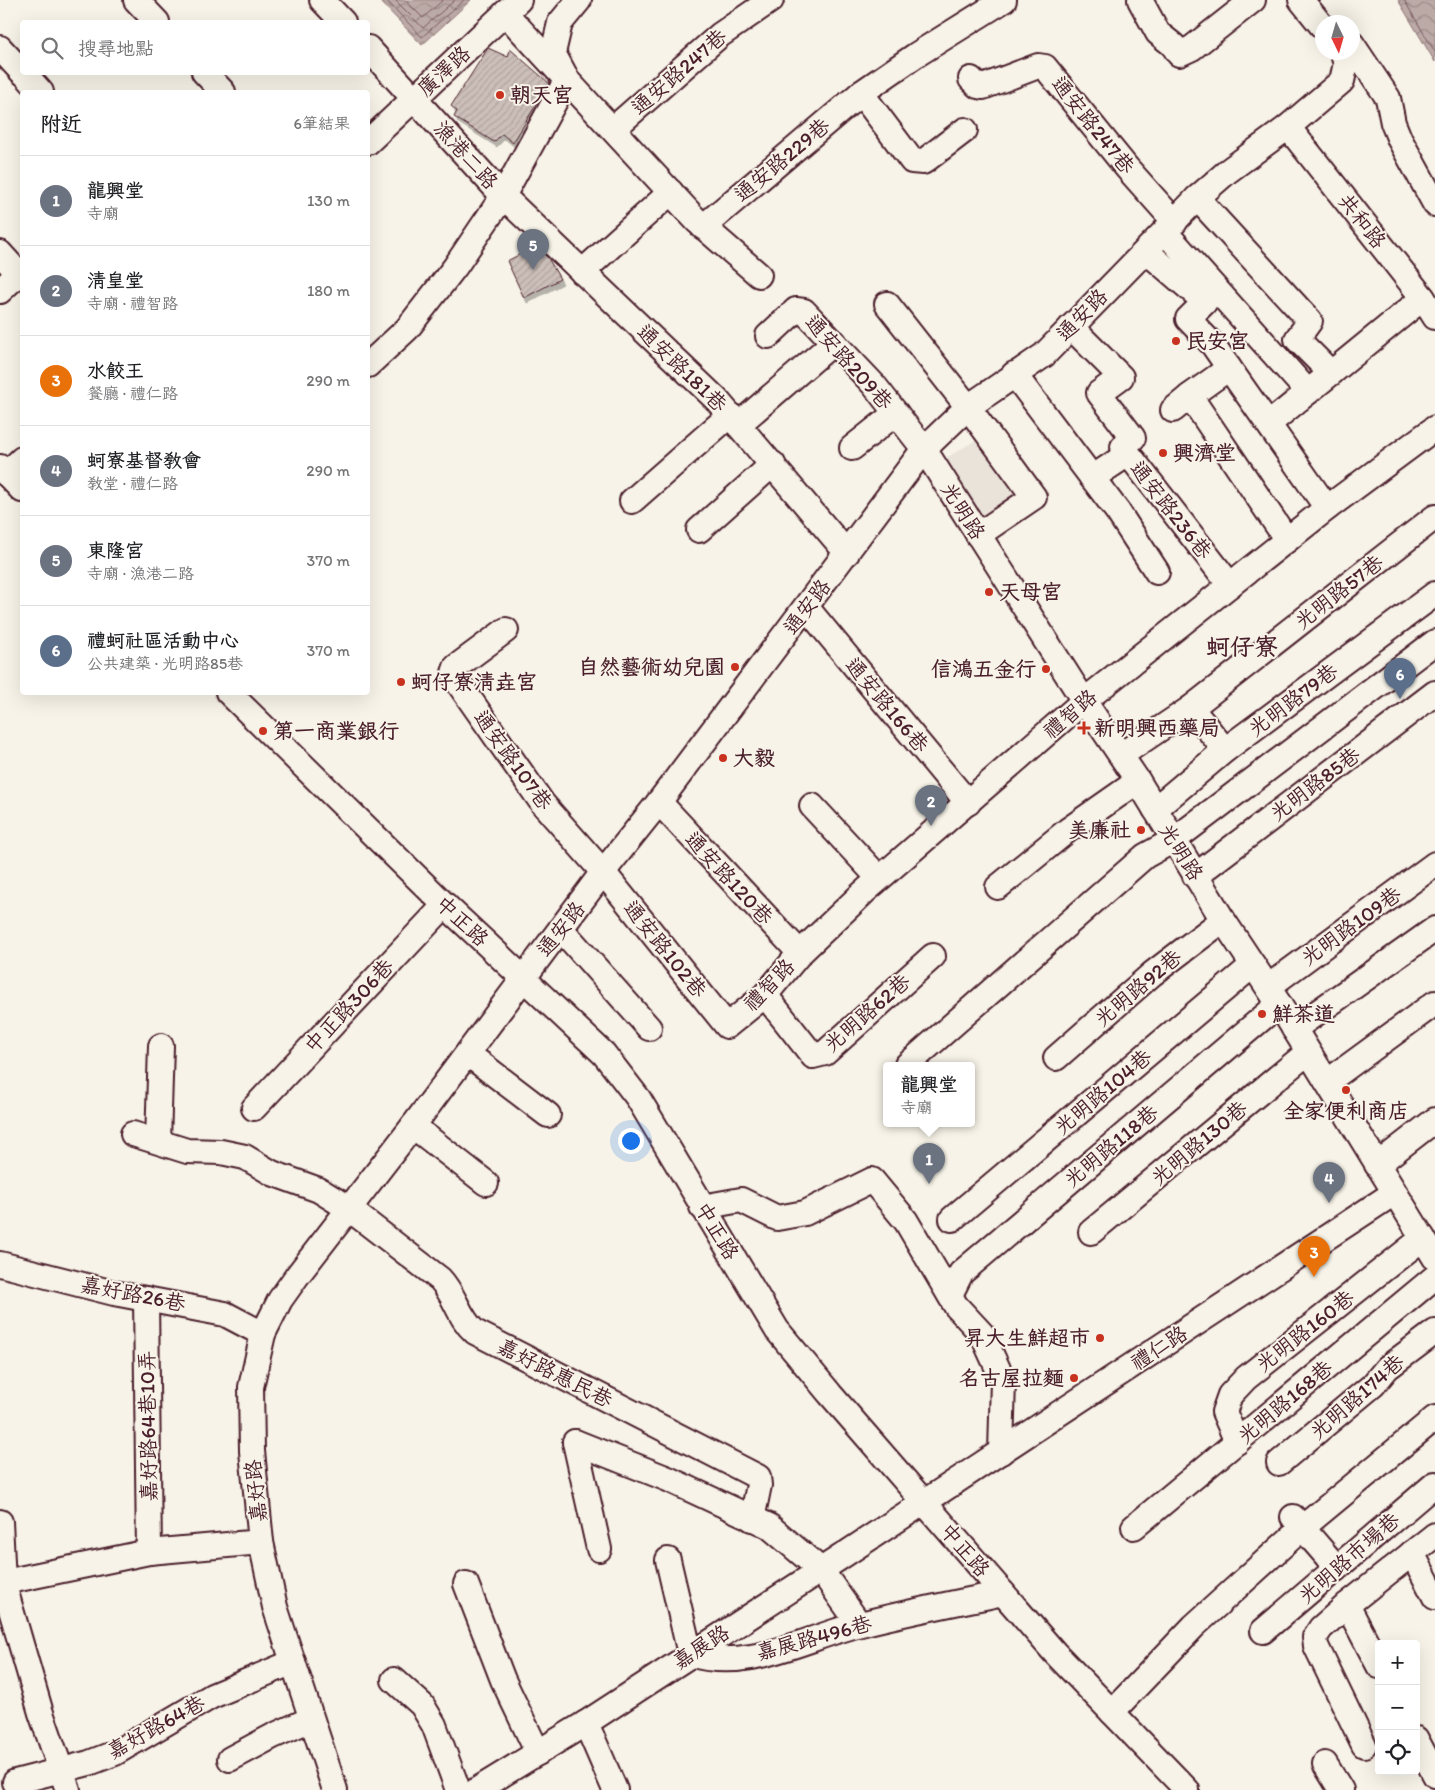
<!DOCTYPE html>
<html lang="zh-TW">
<meta charset="utf-8">
<style>
:root{--surface:#fff;--page:#f6f6f6;--text:#202124;--muted:#757577;--line:#e0e0e0;--accent:#1a73e8}
body{margin:0;font-family:Itim,"LXGW WenKai TC",sans-serif;background:var(--page);color:var(--text)}
.controls{position:absolute;right:15px;bottom:15px;display:grid;overflow:hidden;border-radius:5px;box-shadow:0 5px 20px #0002}
.controls button{width:45px;height:45px;display:grid;place-items:center;padding:0;border:0;border-bottom:1px solid var(--line);background:var(--surface);color:var(--text);font:25px sans-serif}
.compass{position:absolute;left:1315px;top:15px;width:45px;height:45px;border-radius:50%;background:var(--surface);box-shadow:0 5px 20px #0002;rotate:175deg}
.you{position:absolute;left:630px;top:1140px;width:18px;height:18px;margin:-12px;border:4px solid #fff;border-radius:50%;background:#1a73e8;box-shadow:0 0 0 8px #1a73e833}
.badge{display:grid;place-items:center;width:32px;height:32px;border-radius:50%;background:var(--accent);color:#fff;font-size:16px;font-weight:700}
.pin{position:absolute;translate:-50% -41px;filter:drop-shadow(0 1px 2px #0008)}
.pin::after{content:'';position:absolute;top:26px;width:18px;height:15px;background:inherit;clip-path:polygon(0 0,100% 0,50% 100%)}
.popup{position:absolute;left:883px;top:1062px;width:92px;height:65px;box-sizing:border-box;display:grid;place-content:center;border-radius:5px;background:var(--surface);filter:drop-shadow(0 1px 4px #0005);font-size:16px;white-space:nowrap;color:var(--muted)}
.popup b{font-size:19px;color:var(--text)}
.popup::after{content:'';position:absolute;left:50%;top:100%;margin-left:-10px;border:10px solid transparent;border-top-color:var(--surface)}
.list{margin:0;padding:0;list-style:none}
h2{display:flex;justify-content:space-between;align-items:center;height:65px;margin:0;padding:0 20px;font-size:21px}
h2 small{font-size:16px;font-weight:400;color:var(--muted)}
.list li{display:grid;grid-template-columns:32px 1fr auto;gap:15px;align-items:center;box-sizing:border-box;height:90px;padding:0 20px;border-top:1px solid var(--line)}
.list b{display:block;font-size:19px;white-space:nowrap}
.list p{margin:0;font-size:16px;white-space:nowrap;color:var(--muted)}
.list em{font-size:16px;font-style:normal;color:var(--muted)}
.icon{flex:none;width:28px;height:28px;fill:none;stroke:currentColor;stroke-width:2;stroke-linecap:round;stroke-linejoin:round}
.map{position:relative;flex:none;width:1435px;height:1790px;overflow:hidden}
.search{position:absolute;background:var(--surface);box-shadow:0 5px 20px #0002;left:20px;top:20px;width:350px;height:55px;display:flex;align-items:center;gap:12px;box-sizing:border-box;padding:0 18px;border-radius:5px;color:var(--muted);font-size:19px}
.panel{position:absolute;background:var(--surface);box-shadow:0 5px 20px #0002;left:20px;top:90px;width:350px;height:605px;border-radius:5px}
.map>svg:first-child{display:block}
</style>
<div class="map">
<svg width="1435" height="1790" viewBox="0 0 1435 1790">
<defs>
<pattern id="water-waves" width="16" height="10" patternUnits="userSpaceOnUse" patternTransform="scale(1.25)"><rect width="16" height="10" fill="#bcaaa7"/><path d="M0 5q4-4 8 0t8 0" fill="none" stroke="#9b8a88"/></pattern>
<pattern id="building-hatch" width="6" height="6" patternUnits="userSpaceOnUse" patternTransform="scale(1.25)"><rect width="6" height="6" fill="#ccbfb9"/><path d="M-1 1l2-2M0 6l6-6M5 7l2-2" fill="none" stroke="#b1a49f"/></pattern>
<filter id="shadow"><feDropShadow dx="3" dy="5" stdDeviation="0" flood-color="#0004"/></filter>
</defs>
<rect width="100%" height="100%" fill="#f7f3e8"/>
<filter id="ink" filterUnits="userSpaceOnUse"><feTurbulence type="fractalNoise" baseFrequency=".02" numOctaves="2"/><feDisplacementMap in="SourceGraphic" scale="10" xChannelSelector="R" yChannelSelector="G"/><feConvolveMatrix kernelMatrix="1 2 1 2 8 2 1 2 1" color-interpolation-filters="sRGB"/></filter>
<g filter="url(#ink)">
<polygon fill="#eae3da" points="981,437 1021,500 982,525 941,461"/>
<g fill="url(#water-waves)" stroke="#8e7275">
<polygon points="379,0 471,0 422,45"/>
<polygon points="1398,0 1435,0 1435,62"/>
</g>
<g fill="none" stroke-linecap="round" stroke-linejoin="round">
<g stroke="#78575d" stroke-width="1">
<polyline points="386,0 422,37 464,0"/>
<polyline points="395,0 423,28 455,0"/>
<polyline points="405,0 423,18 443,0"/>
<polyline points="1404,0 1435,52"/>
</g>
</g>
<g fill="url(#building-hatch)" stroke="#4a1f2b" filter="url(#shadow)">
<polygon points="488,48 508,57 510,49 549,83 513,143 502,134 494,142 454,117 457,111 451,106"/>
<polygon points="536,246 548,258 560,279 524,298 507,261"/>
</g>
<g fill="none" stroke-linecap="round" stroke-linejoin="round">
<defs>
<g id="minor">
<polyline points="136,0 157,22"/>
<polyline points="322,0 343,22"/>
<polyline points="1140,0 1158,33 1173,45 1179,54 1192,48 1253,0"/>
<polyline points="1301,0 1322,26"/>
<polyline points="505,13 698,222 759,275"/>
<polyline points="1352,44 1388,98 1393,123 1400,140 1435,204"/>
<polyline points="0,48 22,72"/>
<polyline points="368,48 503,196 717,400 847,553"/>
<polyline points="23,72 41,92"/>
<polyline points="204,72 223,92"/>
<polyline points="971,79 978,86 983,87 1038,66 1045,67 1127,168 1175,222"/>
<polyline points="861,93 912,161 923,162 965,130"/>
<polyline points="1288,127 1423,298 1435,317"/>
<polyline points="613,129 720,35 771,0"/>
<polyline points="368,142 519,0"/>
<polyline points="1197,198 1310,321 1297,339 1331,373"/>
<polyline points="703,227 861,93 916,55 1004,0"/>
<polyline points="1166,233 1308,392"/>
<polyline points="1146,251 1205,302 1188,319 1213,345 1229,368 1327,508"/>
<polyline points="0,253 19,274"/>
<polyline points="582,272 671,192"/>
<polyline points="0,291 22,270"/>
<polyline points="887,304 968,407 1034,497 978,535"/>
<polyline points="1071,327 1121,377 1099,393 1133,438 1123,447 1230,585"/>
<polyline points="768,336 796,310 804,311 874,385 924,449 1084,701 1138,781 1223,920 1279,1004 1435,1258"/>
<polyline points="368,365 407,329 455,267 503,196 567,79 553,53 560,23 579,0"/>
<polyline points="1229,368 1190,396 1287,540"/>
<polyline points="1014,374 1118,512 1157,572"/>
<polyline points="1173,410 1190,396"/>
<polyline points="1270,423 1423,298"/>
<polyline points="738,425 834,342"/>
<polyline points="852,448 896,413"/>
<polyline points="0,467 22,490"/>
<polyline points="6,474 22,459"/>
<polyline points="1092,478 1128,454"/>
<polyline points="632,501 730,415"/>
<polyline points="699,530 773,464"/>
<polyline points="806,607 968,803"/>
<polyline points="506,630 456,667 454,673 457,681 543,804 603,872 727,1026 765,995 800,953 864,892 1084,701 1327,508 1435,428"/>
<polyline points="228,692 445,905 604,1054 638,1098 777,1330 830,1394 1055,1653 1187,1790"/>
<polyline points="1191,708 1225,750"/>
<polyline points="1121,755 1191,708 1435,517"/>
<polyline points="659,802 800,953"/>
<polyline points="812,806 879,878"/>
<polyline points="1155,809 1225,750 1435,594"/>
<polyline points="1195,876 1435,693"/>
<polyline points="998,887 1068,830 1138,781"/>
<polyline points="562,930 649,1028"/>
<polyline points="1268,987 1435,864"/>
<polyline points="765,995 813,1056 825,1053 933,956"/>
<polyline points="1294,1029 1435,929"/>
<polyline points="468,1054 548,1115"/>
<polyline points="1056,1058 1152,974 1223,920"/>
<polyline points="907,1065 1145,856 1174,840 1435,642"/>
<polyline points="1327,1082 1435,1003"/>
<polyline points="254,1108 445,905"/>
<polyline points="413,1126 486,1183"/>
<path d="M133 1134 187 1151 221 1152 245 1157 272 1173 319 1190 348 1208 440 1279C456 1296 458 1317 475 1332L758 1477 759 1485 752 1519"/>
<polyline points="158,1141 161,1046"/>
<polyline points="1377,1165 1435,1120"/>
<polyline points="702,1207 741,1200 777,1218 805,1213 872,1180 906,1221 956,1306 982,1334 1003,1380 1001,1452"/>
<polyline points="952,1219 1253,965"/>
<polyline points="1091,1232 1307,1053"/>
<polyline points="0,1264 114,1293 225,1314 263,1334"/>
<polyline points="950,1295 961,1273 1279,1004"/>
<polyline points="146,1299 149,1552"/>
<polyline points="575,1442 668,1479 769,1526 821,1570 859,1624"/>
<polyline points="575,1442 599,1549"/>
<polyline points="1237,1442 1224,1412 1230,1395 1246,1378 1423,1238"/>
<polyline points="1279,1463 1373,1385 1387,1368 1435,1332"/>
<polyline points="1293,1517 1337,1568"/>
<polyline points="0,1522 3,1582 41,1713 68,1790"/>
<polyline points="1134,1527 1435,1277"/>
<polyline points="1412,1553 1435,1597"/>
<path d="M668 1560 690 1654C748 1673 806 1637 861 1624 908 1612 956 1603 1003 1593"/>
<polyline points="0,1583 149,1552 261,1542"/>
<polyline points="466,1584 503,1680 538,1753"/>
<polyline points="1347,1605 1379,1666"/>
<polyline points="1263,1631 1435,1484"/>
<polyline points="394,1680 422,1705 434,1725 458,1790"/>
<polyline points="1112,1712 1194,1626 1302,1528 1435,1418"/>
<polyline points="586,1723 615,1790"/>
<polyline points="1416,1739 1435,1775"/>
<polyline points="1364,1745 1316,1646 1315,1637 1321,1628 1347,1605 1435,1535"/>
<polyline points="230,1759 273,1736 311,1719"/>
<polyline points="1325,1764 1341,1790"/>
<polyline points="15,1782 89,1763 115,1753 212,1696 293,1662"/>
<polyline points="335,1790 275,1607 261,1542 252,1451 251,1387 263,1334 280,1300 297,1276 413,1126 603,872 659,802 924,449 968,407 1044,355 1197,198 1228,171 1288,127 1342,81 1346,63 1342,52"/>
<polyline points="477,1790 586,1723 821,1570 1394,1193"/>
</g>
</defs>
<use href="#minor" stroke="#4a1f2b" stroke-width="28"/>
<use href="#minor" stroke="#f7f3e8" stroke-width="24"/>
</g>
</g>
<g fill="#c8321e" stroke="#f7f3e8" stroke-width="2">
<circle cx="500" cy="95" r="5"/>
<circle cx="1176" cy="341" r="5"/>
<circle cx="1163" cy="453" r="5"/>
<circle cx="989" cy="592" r="5"/>
<circle cx="735" cy="667" r="5"/>
<circle cx="1046" cy="669" r="5"/>
<circle cx="401" cy="682" r="5"/>
<path d="M1081.5 720.5h5v5h5v5h-5v5h-5v-5h-5v-5h5z"/>
<circle cx="263" cy="731" r="5"/>
<circle cx="723" cy="758" r="5"/>
<circle cx="1141" cy="830" r="5"/>
<circle cx="1262" cy="1014" r="5"/>
<circle cx="1346" cy="1090" r="5"/>
<circle cx="1100" cy="1338" r="5"/>
<circle cx="1074" cy="1378" r="5"/>
</g>
<g text-anchor="middle" stroke-width="4" stroke-linejoin="round" paint-order="stroke">
<g font-size="21" fill="#4a1f2b" stroke="#f7f3e8">
<text transform="translate(444 71) rotate(-43)" y="7">廣澤路</text>
<text transform="translate(679 72) rotate(-41)" y="7">通安路247巷</text>
<text transform="translate(1093 125) rotate(51)" y="7">通安路247巷</text>
<text transform="translate(466 155) rotate(48)" y="7">漁港二路</text>
<text transform="translate(782 160) rotate(-40)" y="7">通安路229巷</text>
<text transform="translate(1362 221) rotate(52)" y="7">共和路</text>
<text transform="translate(1082 315) rotate(-46)" y="7">通安路</text>
<text transform="translate(849 362) rotate(48)" y="7">通安路209巷</text>
<text transform="translate(682 368) rotate(44)" y="7">通安路181巷</text>
<text transform="translate(1171 510) rotate(52)" y="7">通安路236巷</text>
<text transform="translate(963 511) rotate(58)" y="7">光明路</text>
<text transform="translate(1339 592) rotate(-38)" y="7">光明路57巷</text>
<text transform="translate(807 607) rotate(-53)" y="7">通安路</text>
<text transform="translate(1293 700) rotate(-37)" y="7">光明路79巷</text>
<text transform="translate(887 705) rotate(50)" y="7">通安路166巷</text>
<text transform="translate(1070 714) rotate(-41)" y="7">禮智路</text>
<text transform="translate(513 760) rotate(54)" y="7">通安路107巷</text>
<text transform="translate(1315 784) rotate(-37)" y="7">光明路85巷</text>
<text transform="translate(1181 852) rotate(58)" y="7">光明路</text>
<text transform="translate(729 878) rotate(47)" y="7">通安路120巷</text>
<text transform="translate(462 921) rotate(43)" y="7">中正路</text>
<text transform="translate(1351 926) rotate(-36)" y="7">光明路109巷</text>
<text transform="translate(561 929) rotate(-52)" y="7">通安路</text>
<text transform="translate(665 949) rotate(51)" y="7">通安路102巷</text>
<text transform="translate(769 985) rotate(-46)" y="7">禮智路</text>
<text transform="translate(1138 988) rotate(-40)" y="7">光明路92巷</text>
<text transform="translate(349 1006) rotate(-47)" y="7">中正路306巷</text>
<text transform="translate(867 1013) rotate(-41)" y="7">光明路62巷</text>
<text transform="translate(1103 1092) rotate(-40)" y="7">光明路104巷</text>
<text transform="translate(1199 1143) rotate(-40)" y="7">光明路130巷</text>
<text transform="translate(1111 1146) rotate(-40)" y="7">光明路118巷</text>
<text transform="translate(717 1231) rotate(59)" y="7">中正路</text>
<text transform="translate(133 1294) rotate(11)" y="7">嘉好路26巷</text>
<text transform="translate(1305 1331) rotate(-38)" y="7">光明路160巷</text>
<text transform="translate(1159 1348) rotate(-33)" y="7">禮仁路</text>
<text transform="translate(555 1373) rotate(27)" y="7">嘉好路惠民巷</text>
<text transform="translate(1357 1397) rotate(-41)" y="7">光明路174巷</text>
<text transform="translate(1285 1402) rotate(-40)" y="7">光明路168巷</text>
<text transform="translate(148 1426) rotate(-91)" y="7">嘉好路64巷10弄</text>
<text transform="translate(256 1491) rotate(-96)" y="7">嘉好路</text>
<text transform="translate(965 1550) rotate(49)" y="7">中正路</text>
<text transform="translate(1349 1558) rotate(-41)" y="7">光明路市場巷</text>
<text transform="translate(814 1638) rotate(-15)" y="7">嘉展路496巷</text>
<text transform="translate(701 1647) rotate(-33)" y="7">嘉展路</text>
<text transform="translate(156 1727) rotate(-29)" y="7">嘉好路64巷</text>
</g>
<g font-size="21" font-weight="bold" fill="#4a1f2b" stroke="#f7f3e8" text-anchor="start">
<text x="510" y="102">朝天宮</text>
<text x="1186" y="348">民安宮</text>
<text x="1173" y="460">興濟堂</text>
<text x="999" y="599">天母宮</text>
<text x="725" y="674" text-anchor="end">自然藝術幼兒園</text>
<text x="1036" y="676" text-anchor="end">信鴻五金行</text>
<text x="411" y="689">蚵仔寮清垚宮</text>
<text x="1094" y="735">新明興西藥局</text>
<text x="273" y="738">第一商業銀行</text>
<text x="733" y="765">大毅</text>
<text x="1131" y="837" text-anchor="end">美廉社</text>
<text x="1272" y="1021">鮮茶道</text>
<text x="1346" y="1118" text-anchor="middle">全家便利商店</text>
<text x="1090" y="1345" text-anchor="end">昇大生鮮超市</text>
<text x="1064" y="1385" text-anchor="end">名古屋拉麵</text>
</g>
<g font-size="24" font-weight="bold" fill="#4a1f2b" stroke="#f7f3e8">
<text x="1242" y="655">蚵仔寮</text>
</g>
</g>
</svg>
<div class="controls">
<button>+</button>
<button>−</button>
<button><svg class="icon" aria-label="locate" viewBox="0 0 24 24"><circle cx="12" cy="12" r="6"/><path d="M12 2v4M12 18v4M2 12h4M18 12h4"/></svg></button>
</div>
<svg class="compass" viewBox="-18 -18 36 36"><path d="M0-13l5 13h-10z" fill="#e53935"/><path d="M0 13l5-13h-10z" fill="#757577"/></svg>
<div class="you"></div>
<div class="pin badge" style="left:929px;top:1184px;background:#6b7280">1</div>
<div class="popup"><b>龍興堂</b>寺廟</div>
<div class="pin badge" style="left:931px;top:826px;background:#6b7280">2</div>
<div class="pin badge" style="left:1314px;top:1277px;background:#e8710a">3</div>
<div class="pin badge" style="left:1329px;top:1203px;background:#6b7280">4</div>
<div class="pin badge" style="left:533px;top:270px;background:#6b7280">5</div>
<div class="pin badge" style="left:1400px;top:699px;background:#5c6f8a">6</div>
<div class="search"><svg class="icon" aria-label="search" viewBox="0 0 24 24"><circle cx="10" cy="10" r="6"/><path d="M15 15l6 6"/></svg>搜尋地點</div>
<section class="panel">
<h2>附近<small>6筆結果</small></h2>
<ul class="list">
<li><span class="badge" style="background:#6b7280">1</span><div><b>龍興堂</b><p>寺廟</p></div><em>130 m</em></li>
<li><span class="badge" style="background:#6b7280">2</span><div><b>清皇堂</b><p>寺廟 · 禮智路</p></div><em>180 m</em></li>
<li><span class="badge" style="background:#e8710a">3</span><div><b>水餃王</b><p>餐廳 · 禮仁路</p></div><em>290 m</em></li>
<li><span class="badge" style="background:#6b7280">4</span><div><b>蚵寮基督教會</b><p>教堂 · 禮仁路</p></div><em>290 m</em></li>
<li><span class="badge" style="background:#6b7280">5</span><div><b>東隆宮</b><p>寺廟 · 漁港二路</p></div><em>370 m</em></li>
<li><span class="badge" style="background:#5c6f8a">6</span><div><b>禮蚵社區活動中心</b><p>公共建築 · 光明路85巷</p></div><em>370 m</em></li>
</ul>
</section>
</div>
